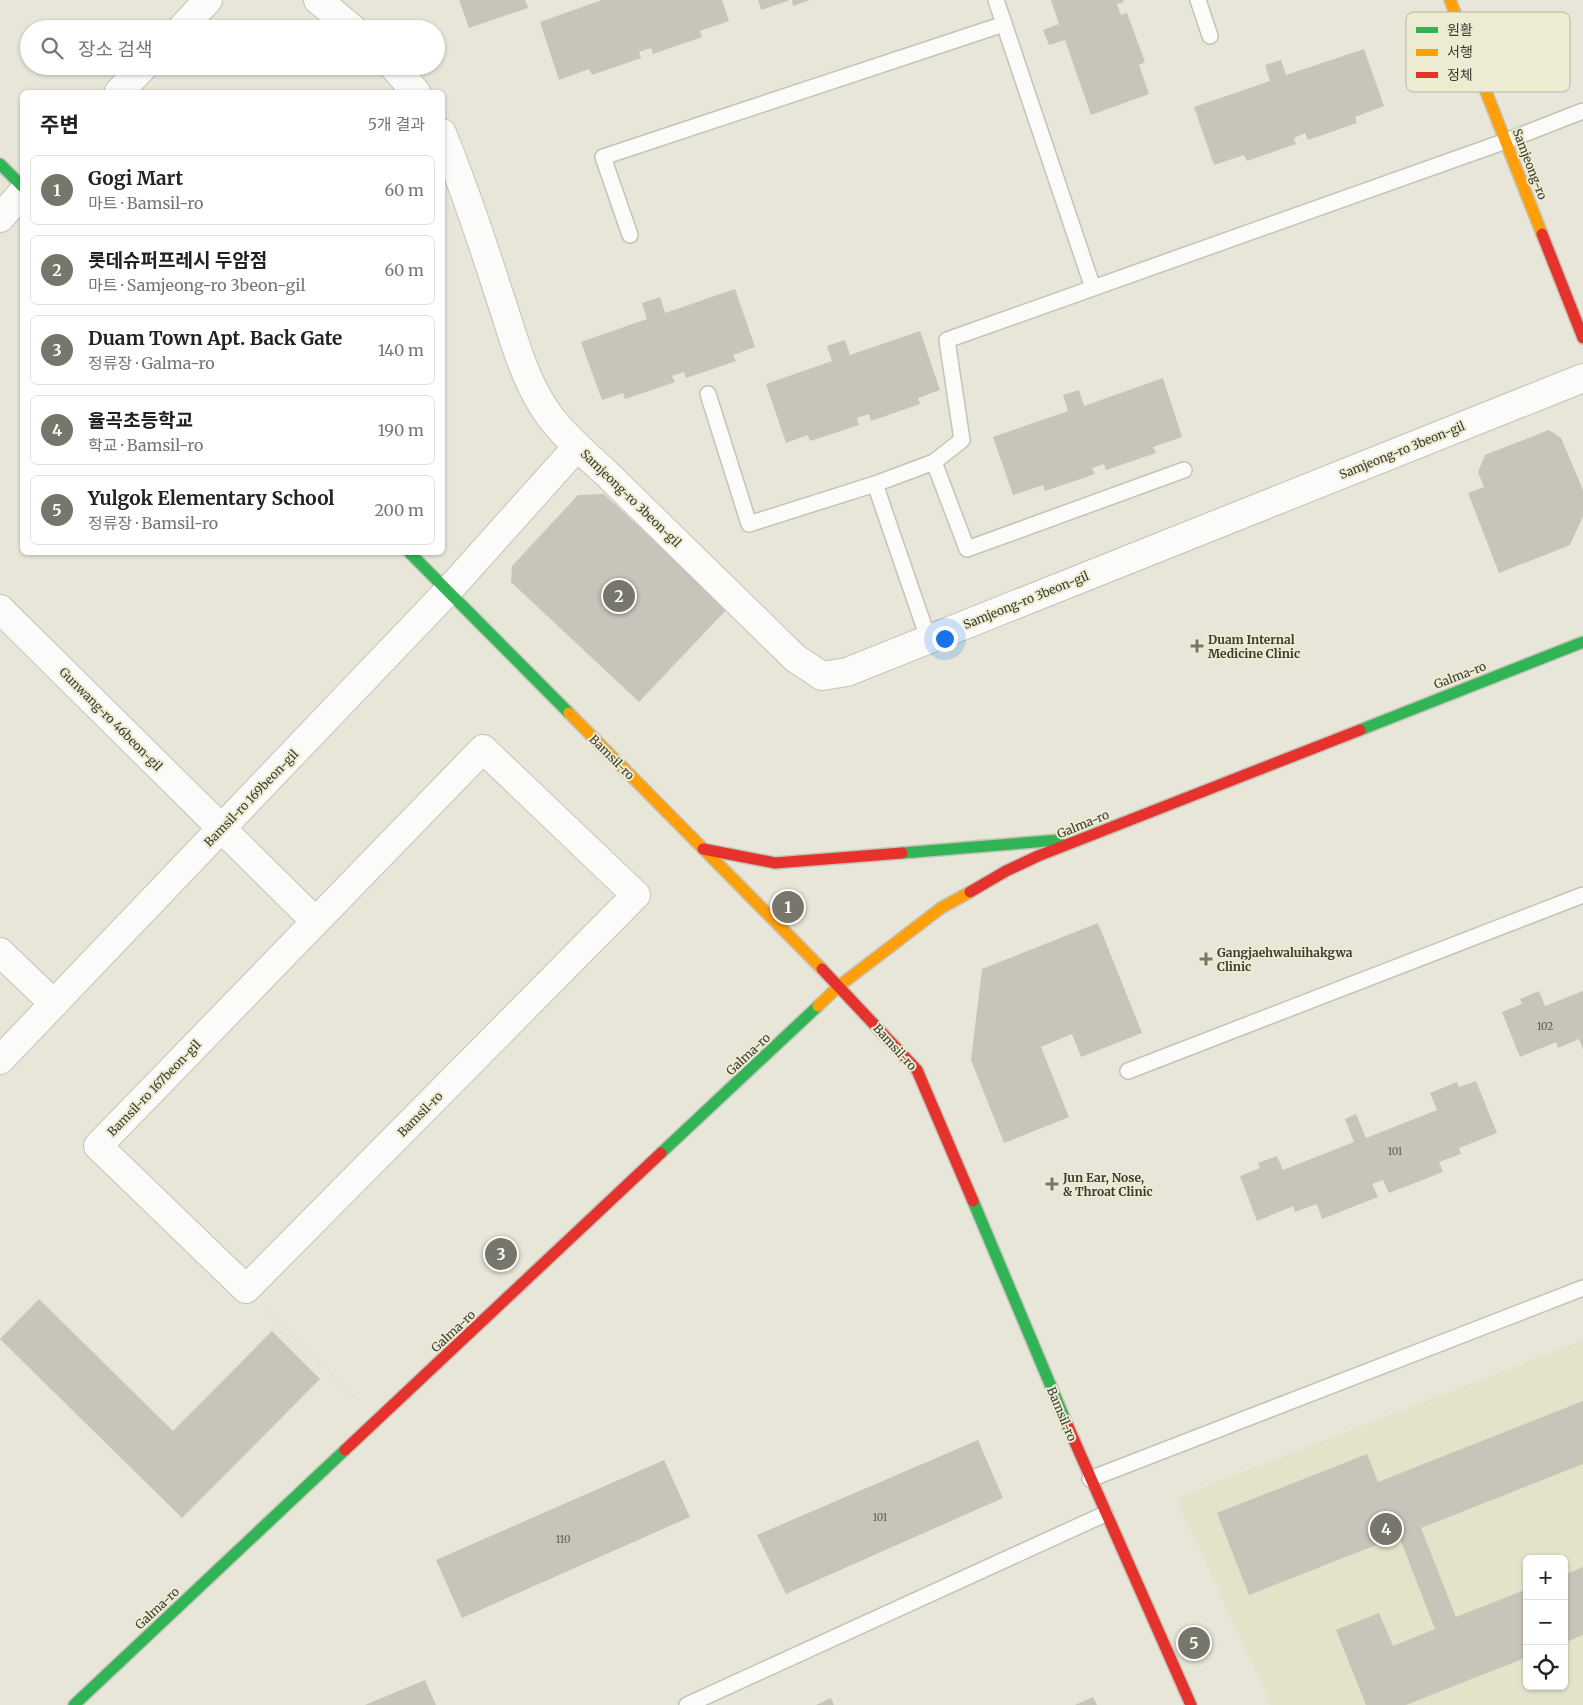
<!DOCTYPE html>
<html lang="ko">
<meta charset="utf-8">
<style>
:root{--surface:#fff;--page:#f2f2f2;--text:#222;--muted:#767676;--line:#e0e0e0;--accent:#77766b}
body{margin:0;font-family:Merriweather,"Noto Sans KR",serif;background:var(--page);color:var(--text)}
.controls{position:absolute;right:15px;bottom:15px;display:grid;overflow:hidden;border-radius:8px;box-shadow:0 1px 4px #0004}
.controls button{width:45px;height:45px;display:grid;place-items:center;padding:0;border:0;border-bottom:1px solid var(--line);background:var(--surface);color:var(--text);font:25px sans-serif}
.you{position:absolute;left:944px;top:638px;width:18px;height:18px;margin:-12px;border:4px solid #fff;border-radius:50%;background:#1a73e8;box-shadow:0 0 0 8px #1a73e833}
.badge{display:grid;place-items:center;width:32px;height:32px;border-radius:50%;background:var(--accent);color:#fff;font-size:16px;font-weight:700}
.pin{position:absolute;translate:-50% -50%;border:2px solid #fff;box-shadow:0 1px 5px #0006}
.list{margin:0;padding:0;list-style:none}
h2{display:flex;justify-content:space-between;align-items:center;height:65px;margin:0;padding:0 20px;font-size:21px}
h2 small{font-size:16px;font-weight:400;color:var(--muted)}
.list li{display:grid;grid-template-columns:32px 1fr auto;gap:15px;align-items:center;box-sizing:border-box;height:70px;margin:0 10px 10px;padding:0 10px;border:1px solid var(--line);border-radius:8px}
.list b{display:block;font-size:19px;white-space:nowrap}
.list p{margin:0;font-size:16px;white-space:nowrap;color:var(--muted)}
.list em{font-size:16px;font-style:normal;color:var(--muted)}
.icon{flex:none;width:28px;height:28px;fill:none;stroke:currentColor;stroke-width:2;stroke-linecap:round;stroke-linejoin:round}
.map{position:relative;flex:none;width:1583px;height:1705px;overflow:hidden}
.search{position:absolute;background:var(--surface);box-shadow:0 1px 4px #0004;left:20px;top:20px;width:425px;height:55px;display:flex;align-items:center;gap:12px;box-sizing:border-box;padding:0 18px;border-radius:28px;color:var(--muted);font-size:19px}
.panel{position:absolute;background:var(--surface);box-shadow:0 1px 4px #0004;left:20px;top:90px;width:425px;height:465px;border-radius:8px}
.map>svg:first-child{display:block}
.built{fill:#e4e3ca;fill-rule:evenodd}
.building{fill:#c8c4ba}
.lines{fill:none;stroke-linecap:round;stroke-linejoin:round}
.lane-casing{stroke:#c4c3b8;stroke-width:18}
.street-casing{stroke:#c4c3b8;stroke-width:30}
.fast-casing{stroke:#c4c3b8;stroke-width:14}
.slow-casing{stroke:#c4c3b8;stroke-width:14}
.jam-casing{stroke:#c4c3b8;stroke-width:14}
.path{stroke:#d9d8d5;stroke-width:3;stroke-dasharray:1 4;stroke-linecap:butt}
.lane{stroke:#fbfbf9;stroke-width:15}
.street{stroke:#fbfbf9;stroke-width:28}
.fast{stroke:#30b455;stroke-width:11}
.slow{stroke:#ff9f0a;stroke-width:11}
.jam{stroke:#e5322d;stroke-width:11}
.poi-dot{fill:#77766b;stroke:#edecd2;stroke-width:2}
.labels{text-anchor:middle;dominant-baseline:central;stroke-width:4;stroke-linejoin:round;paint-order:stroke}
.number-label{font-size:10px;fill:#5e5c52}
.street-label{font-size:12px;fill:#3a3a30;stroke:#edecd2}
.poi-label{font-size:12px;font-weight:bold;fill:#3a3a30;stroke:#edecd2;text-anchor:start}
.key{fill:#edecd2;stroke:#b7b7a1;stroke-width:1}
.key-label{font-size:14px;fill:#3a3a30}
</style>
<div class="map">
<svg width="1583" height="1705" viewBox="0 0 1583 1705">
<rect width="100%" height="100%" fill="#e7e6d8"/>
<path class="built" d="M1583,1340V1705H1271L1176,1498ZM1527,1559H1564V1686H1527Z"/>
<path class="building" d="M459,0H525L528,8L469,28Z
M602,0H722L729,21L700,31L702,37L653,54L651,48L639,52L641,58L592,75L589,69L559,80L540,22Z
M758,0H790L761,10Z
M792,0H810L793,6Z
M1051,0H1123L1124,2L1117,4L1121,15L1127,13L1145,62L1139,65L1149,94L1091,115L1065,40L1049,45L1043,30L1059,24Z
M1364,49L1384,106L1355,117L1357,123L1308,140L1305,133L1294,138L1296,144L1247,161L1244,155L1214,165L1194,107L1270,81L1265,65L1281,60L1286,75Z
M735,289L755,347L733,355L736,361L686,378L684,372L672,376L675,382L625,399L623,393L602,400L581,342L647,319L642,303L660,297L665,313Z
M920,331L940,390L918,398L920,404L871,421L869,414L857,418L859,425L810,441L808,435L786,443L766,384L832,361L827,346L845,340L850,355Z
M1163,378L1182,437L1153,447L1156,453L1106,470L1104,464L1092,468L1095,474L1045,491L1043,485L1013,495L993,437L1068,411L1063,395L1079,390L1084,406Z
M1549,430L1561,438L1583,490V516L1570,545L1499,573L1468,493L1484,487L1478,472L1485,455Z
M604,494L727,609L639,702L511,582L512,566L578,495Z
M1098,923L1142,1033L1081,1057L1072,1034L1041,1047L1069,1117L1004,1143L971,1060L982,969Z
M1539,991L1545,1006L1583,991V1049L1579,1039L1558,1048L1556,1042L1520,1057L1502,1012L1522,1004L1520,999Z
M1476,1081L1497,1133L1459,1148L1461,1154L1439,1162L1443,1172L1389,1193L1383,1180L1372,1184L1378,1197L1322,1219L1317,1204L1295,1212L1293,1206L1257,1221L1240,1176L1260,1168L1258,1163L1277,1156L1283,1170L1354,1142L1345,1119L1356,1114L1366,1138L1437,1110L1430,1093L1457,1082L1459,1087Z
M39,1299L173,1431L272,1331L320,1379L182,1518L0,1339Z
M1583,1401V1464L1421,1528L1456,1617L1527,1589V1657L1406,1705H1366L1336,1630L1379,1613L1393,1646L1435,1629L1399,1536L1249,1595L1217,1513L1367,1454L1378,1482Z
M978,1440L1003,1498L786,1594L757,1535Z
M664,1460L690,1517L462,1618L436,1560Z
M1583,1567V1635L1564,1643V1575Z
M425,1680L436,1705H365Z
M1093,1697L1097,1705H1075Z
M831,1698L834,1705H816Z"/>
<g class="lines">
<defs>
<path id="lane" d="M996,0L1093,288
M1198,0L1210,36
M630,235L603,157L1004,24
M708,394L749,524L875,484
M934,462L967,549L1184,470
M928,638L875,484L934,462L962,440L947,340L1506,141L1583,111
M1128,1071L1583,895
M1090,1479L1583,1288
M687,1705L1105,1514"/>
<path id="street" d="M318,0L353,29
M181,29L208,0
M393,66L416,92
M119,92L144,66
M442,133C463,185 481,238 498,291C513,334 523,381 551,418C567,438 586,455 605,472L795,658L822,676L847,672L1583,378
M0,218L22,193
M0,609L315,921
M483,749L636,895L246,1289L98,1146Z
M0,952L54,1004
M0,1060L448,591L577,447"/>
<path id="fast" d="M0,164L22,186
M409,552L569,713
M1360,730L1583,642
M902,853L1059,840
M661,1153L818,1006
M973,1201L1066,1422
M74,1705L345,1450"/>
<path id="slow" d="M1450,0L1542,234
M569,713L822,969
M818,1006L839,986L941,908L970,892"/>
<path id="jam" d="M1542,234L1583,338
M703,849L775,863L902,853
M970,892L1006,871L1038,856L1360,730
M822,969L917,1070L973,1201
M1066,1422L1191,1705
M345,1450L661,1153"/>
</defs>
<use href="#lane" class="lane-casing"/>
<use href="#street" class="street-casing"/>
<use href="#fast" class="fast-casing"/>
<use href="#slow" class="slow-casing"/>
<use href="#jam" class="jam-casing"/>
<path class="path" d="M268,1311L356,1398"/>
<use href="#lane" class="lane"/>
<use href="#street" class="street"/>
<use href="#fast" class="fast"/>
<use href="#slow" class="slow"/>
<use href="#jam" class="jam"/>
</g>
<g class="poi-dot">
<path d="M1194.5 638.5h5v5h5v5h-5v5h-5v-5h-5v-5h5z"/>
<path d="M1203.5 951.5h5v5h5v5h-5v5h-5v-5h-5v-5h5z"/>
<path d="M1049.5 1176.5h5v5h5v5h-5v5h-5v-5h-5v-5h5z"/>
</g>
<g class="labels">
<g class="number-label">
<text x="1545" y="1026">102</text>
<text x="1395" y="1151">101</text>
<text x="880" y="1517">101</text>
<text x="563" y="1539">110</text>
</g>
<g class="street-label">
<text transform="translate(1530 164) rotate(69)">Samjeong-ro</text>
<text transform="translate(1402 450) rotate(-22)">Samjeong-ro 3beon-gil</text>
<text transform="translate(631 498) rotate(44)">Samjeong-ro 3beon-gil</text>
<text transform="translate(1026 600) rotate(-22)">Samjeong-ro 3beon-gil</text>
<text transform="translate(1460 675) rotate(-21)">Galma-ro</text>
<text transform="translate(111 719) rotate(45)">Gunwang-ro 46beon-gil</text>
<text transform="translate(612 757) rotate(45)">Bamsil-ro</text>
<text transform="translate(251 798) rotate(-46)">Bamsil-ro 169beon-gil</text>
<text transform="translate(1083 824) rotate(-22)">Galma-ro</text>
<text transform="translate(895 1047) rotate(48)">Bamsil-ro</text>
<text transform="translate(748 1054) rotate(-43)">Galma-ro</text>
<text transform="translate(154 1088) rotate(-46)">Bamsil-ro 167beon-gil</text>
<text transform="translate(420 1114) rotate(-45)">Bamsil-ro</text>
<text transform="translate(453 1331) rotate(-43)">Galma-ro</text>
<text transform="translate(1062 1414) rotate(67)">Bamsil-ro</text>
<text transform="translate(157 1608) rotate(-43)">Galma-ro</text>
</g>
<g class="poi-label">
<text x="1208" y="639">Duam Internal<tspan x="1208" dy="14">Medicine Clinic</tspan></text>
<text x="1217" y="952">Gangjaehwaluihakgwa<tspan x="1217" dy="14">Clinic</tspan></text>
<text x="1063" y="1177">Jun Ear, Nose,<tspan x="1063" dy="14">&amp; Throat Clinic</tspan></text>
</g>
</g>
<rect x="1406" y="12" width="164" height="80" rx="8" class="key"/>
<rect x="1416" y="27" width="22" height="6" fill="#30b455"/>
<rect x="1416" y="49" width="22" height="7" fill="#ff9f0a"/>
<rect x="1416" y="72" width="22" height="6" fill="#e5322d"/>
<g class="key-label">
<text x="1447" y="35">원활</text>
<text x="1447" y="57">서행</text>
<text x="1447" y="80">정체</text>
</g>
</svg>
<div class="controls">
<button>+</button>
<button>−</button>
<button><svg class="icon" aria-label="locate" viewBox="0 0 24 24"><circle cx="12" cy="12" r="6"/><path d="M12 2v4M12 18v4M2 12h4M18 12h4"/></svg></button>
</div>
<div class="you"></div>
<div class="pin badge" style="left:788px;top:907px">1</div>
<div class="pin badge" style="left:619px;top:596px">2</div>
<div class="pin badge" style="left:501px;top:1254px">3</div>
<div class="pin badge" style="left:1386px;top:1529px">4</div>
<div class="pin badge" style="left:1194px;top:1643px">5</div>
<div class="search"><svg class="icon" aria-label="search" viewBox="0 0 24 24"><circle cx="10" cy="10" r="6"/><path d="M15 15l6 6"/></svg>장소 검색</div>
<section class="panel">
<h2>주변<small>5개 결과</small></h2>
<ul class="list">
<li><span class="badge">1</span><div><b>Gogi Mart</b><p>마트 · Bamsil-ro</p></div><em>60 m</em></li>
<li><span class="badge">2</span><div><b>롯데슈퍼프레시 두암점</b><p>마트 · Samjeong-ro 3beon-gil</p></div><em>60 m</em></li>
<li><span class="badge">3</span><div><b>Duam Town Apt. Back Gate</b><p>정류장 · Galma-ro</p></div><em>140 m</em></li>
<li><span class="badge">4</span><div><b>율곡초등학교</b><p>학교 · Bamsil-ro</p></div><em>190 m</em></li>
<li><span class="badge">5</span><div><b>Yulgok Elementary School</b><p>정류장 · Bamsil-ro</p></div><em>200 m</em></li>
</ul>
</section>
</div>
